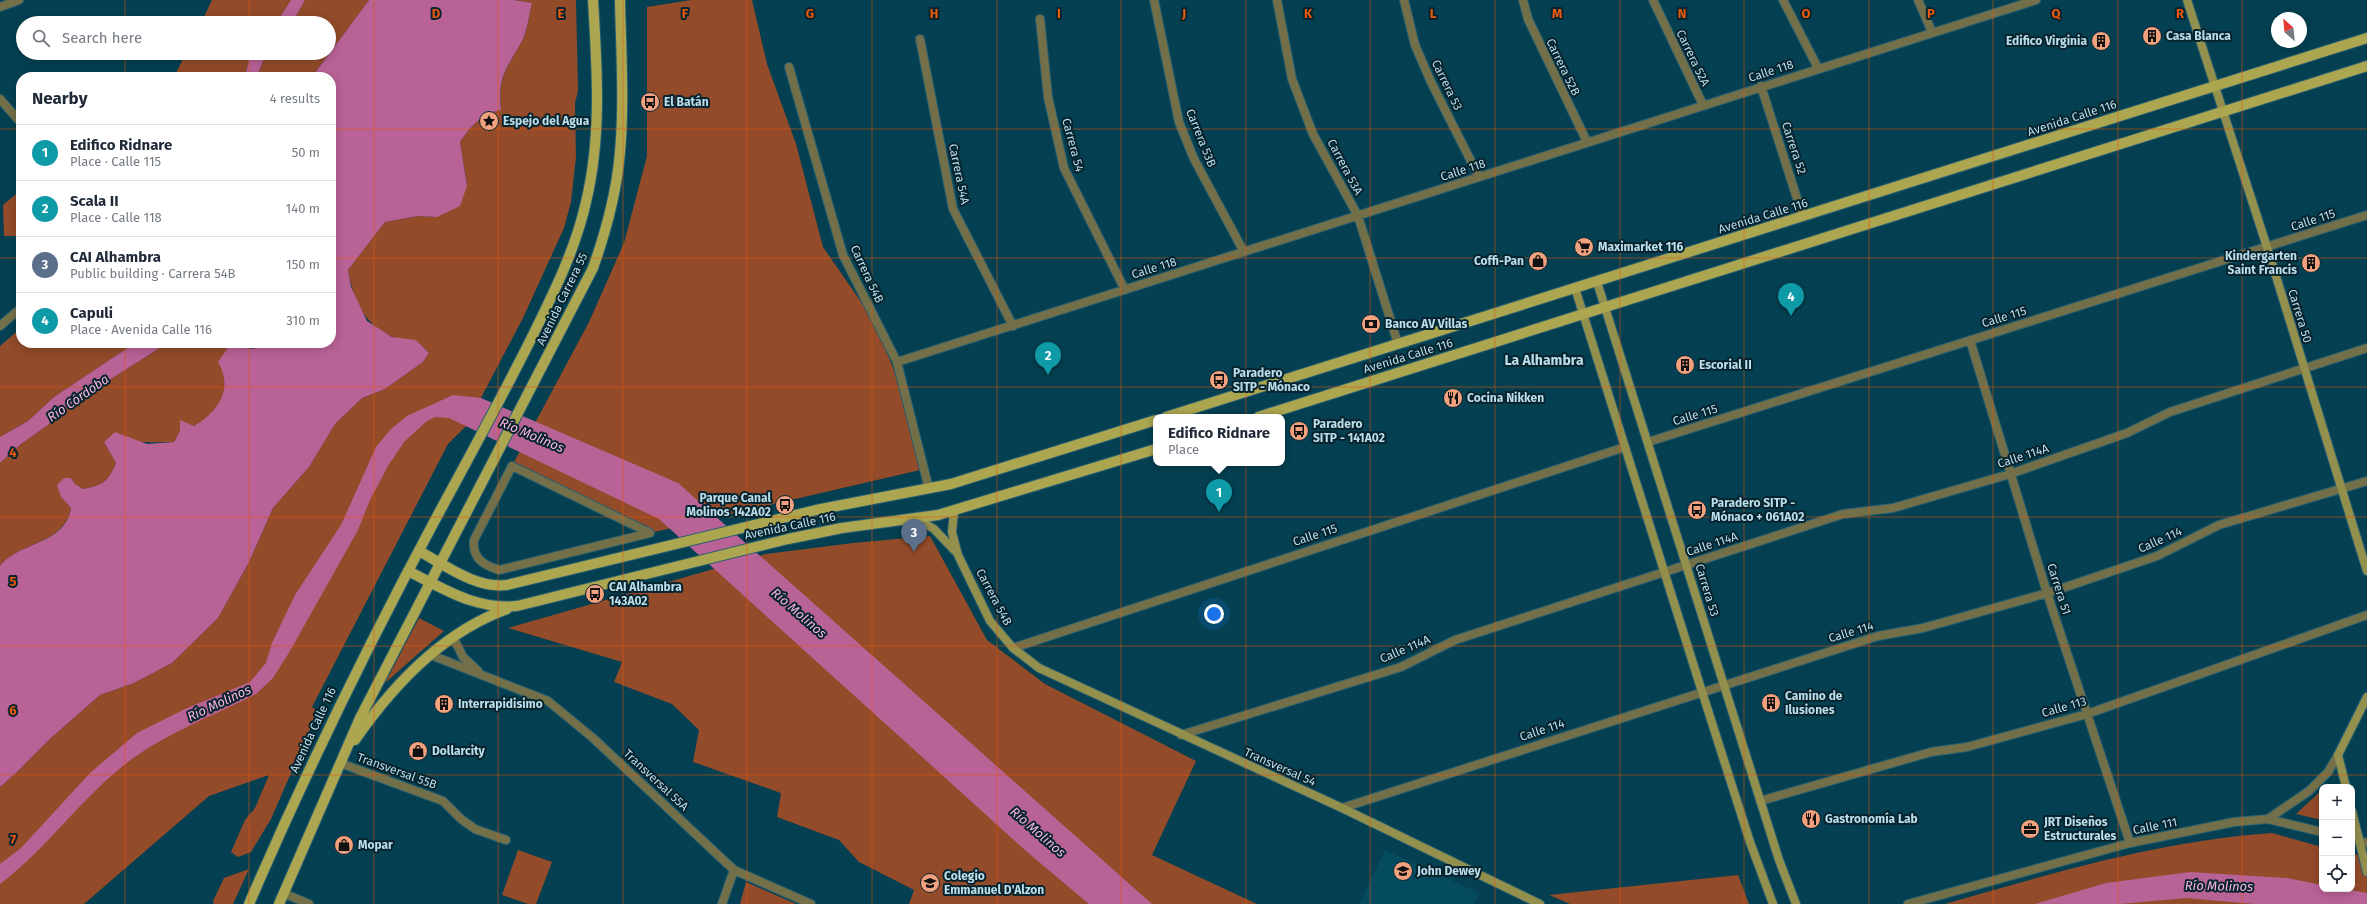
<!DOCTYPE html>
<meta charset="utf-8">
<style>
:root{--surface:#fff;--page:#f2f2f3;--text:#1f2937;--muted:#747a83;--line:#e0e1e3;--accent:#7d5f56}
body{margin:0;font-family:"Fira Sans",sans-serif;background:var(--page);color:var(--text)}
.controls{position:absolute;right:12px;bottom:12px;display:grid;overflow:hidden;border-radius:8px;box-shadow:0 2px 10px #0003}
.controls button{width:36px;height:36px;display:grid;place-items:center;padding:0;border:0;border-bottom:1px solid var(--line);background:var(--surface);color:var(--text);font:20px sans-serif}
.compass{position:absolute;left:2271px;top:12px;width:36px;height:36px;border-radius:50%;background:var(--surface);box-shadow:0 2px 10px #0003;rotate:333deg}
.you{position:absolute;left:1214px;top:614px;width:14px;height:14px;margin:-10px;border:3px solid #fff;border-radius:50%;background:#1a73e8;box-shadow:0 0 0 6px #1a73e833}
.badge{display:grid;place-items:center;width:26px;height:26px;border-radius:50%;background:var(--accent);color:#fff;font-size:13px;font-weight:700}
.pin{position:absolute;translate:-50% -33px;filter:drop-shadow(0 1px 2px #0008)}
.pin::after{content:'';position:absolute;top:21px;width:14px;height:12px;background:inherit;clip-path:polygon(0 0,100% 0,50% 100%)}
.popup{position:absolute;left:1153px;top:414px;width:132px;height:52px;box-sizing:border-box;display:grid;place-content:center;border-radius:8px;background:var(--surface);filter:drop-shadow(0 1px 3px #0005);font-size:13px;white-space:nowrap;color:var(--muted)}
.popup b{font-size:15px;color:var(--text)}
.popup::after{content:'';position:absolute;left:50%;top:100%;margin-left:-8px;border:8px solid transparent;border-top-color:var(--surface)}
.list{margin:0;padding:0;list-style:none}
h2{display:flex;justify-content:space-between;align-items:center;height:52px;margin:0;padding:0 16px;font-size:17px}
h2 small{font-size:13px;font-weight:400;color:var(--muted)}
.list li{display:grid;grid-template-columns:26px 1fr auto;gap:12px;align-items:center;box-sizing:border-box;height:56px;padding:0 16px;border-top:1px solid var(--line)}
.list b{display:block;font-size:15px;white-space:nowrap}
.list p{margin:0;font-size:13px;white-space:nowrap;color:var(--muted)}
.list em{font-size:13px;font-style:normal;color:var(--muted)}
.icon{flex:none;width:22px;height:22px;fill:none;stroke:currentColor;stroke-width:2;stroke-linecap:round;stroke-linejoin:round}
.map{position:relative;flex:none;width:2367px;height:904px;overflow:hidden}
.search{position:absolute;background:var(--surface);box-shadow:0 2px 10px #0003;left:16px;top:16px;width:320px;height:44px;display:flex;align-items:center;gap:10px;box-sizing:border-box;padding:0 14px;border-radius:22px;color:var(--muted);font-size:15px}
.panel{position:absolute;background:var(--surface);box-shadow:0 2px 10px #0003;left:16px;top:72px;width:320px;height:276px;border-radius:16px}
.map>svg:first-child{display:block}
.built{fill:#044b60}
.green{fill:#934b29}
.water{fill:#b96296}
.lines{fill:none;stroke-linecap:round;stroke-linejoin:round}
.street-casing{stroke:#295f70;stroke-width:10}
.secondary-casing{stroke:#295f70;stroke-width:10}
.primary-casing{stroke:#295f70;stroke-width:12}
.street{stroke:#737049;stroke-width:8}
.secondary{stroke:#938f4d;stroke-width:8}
.primary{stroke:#aca650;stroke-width:10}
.grid{fill:none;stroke:#e8590c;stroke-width:1;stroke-opacity:0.55}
.labels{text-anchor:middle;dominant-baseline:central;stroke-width:4;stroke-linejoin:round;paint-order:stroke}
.poi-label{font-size:12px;font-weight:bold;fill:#bcddea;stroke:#07242e;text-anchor:start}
.street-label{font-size:12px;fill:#bcddea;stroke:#07242e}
.water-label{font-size:13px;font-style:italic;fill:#fcb6dd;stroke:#07242e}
.quarter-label{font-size:14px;font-weight:bold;fill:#bcddea;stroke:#07242e}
.grid-label{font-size:13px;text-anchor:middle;font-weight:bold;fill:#e8590c;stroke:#07242e;stroke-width:4;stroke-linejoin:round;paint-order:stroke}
</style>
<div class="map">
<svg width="2367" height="904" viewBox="0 0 2367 904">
<rect width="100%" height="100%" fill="#044051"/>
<path class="built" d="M1385,850L1479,893L1474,904H1359Z"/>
<path class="green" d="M212,0H291L276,23H201Z
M305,0H369L312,77H257L266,53H329V23H292Z
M514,0H576L578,91L575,103L576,157L571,202L564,228L523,318L466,426L448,444L312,707L318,711L271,819L251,852L238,857L231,852L245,820L255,808L269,775L209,796L84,904H0V787L16,773L51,738L100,695L134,683L172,663L218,618L249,562L273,508L309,467L335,424L362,398L385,389L423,362L429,353C411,333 410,345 391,336C363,324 353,298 348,270L385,222L418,216L437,217L467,186L460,142C471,126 481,114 501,110C497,75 508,68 523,39C528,29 529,14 532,3Z
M691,0H752L767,64L796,144L823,247L873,319L894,370L920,470L650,533L512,466L589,322L624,243L647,156V7Z
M186,53H254L249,60L245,77H174Z
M21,190V236H4L3,205Z
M21,328V343H135L54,397L28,421L0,437V346Z
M165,343H257L258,347L255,349L247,347L238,348C234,355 226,364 224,373C223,377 226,383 225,388C221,412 200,425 180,431L174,442C150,443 128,441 104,442L116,463C108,482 103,485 83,489L75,484L71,478L61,497L71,508C64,545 20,541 0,566V463L21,444L48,425L65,408L155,351Z
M930,536L987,640L1045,684L1196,761L1152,855L1257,904H909L914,890L859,862L839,840L777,817L781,793L693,762L699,730L672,704L614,682L622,662L508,628L766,554L853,543Z
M419,618L444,631L385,683Z
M2322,790V820L2296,814Z
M2272,833L2322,847V889H2352V854L2367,856V904H1945C2054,873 2158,841 2272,833Z
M518,850L552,862L536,904H528L502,895Z
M249,869L233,904H214L213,901L224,878Z
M1738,875L1749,904H1570L1549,895Z
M746,882L796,904H740Z"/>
<path class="water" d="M291,0H305L292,23H276Z
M369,0H514L532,3C529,14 528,28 523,39C508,68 497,74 501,110C481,114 471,126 460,142L467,186L460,206L437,217L418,216L385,222L348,270L351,287L367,321L392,337L416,340L429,353L423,362L385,389L362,398L335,424L309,467L273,508L249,562L218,618L172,663L134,683L100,695L51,738L16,773L0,787V566C20,541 65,545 71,508L61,497L57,485L64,478H71L75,484L83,489C103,485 108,482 116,463L104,442L115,432L147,444L174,442L180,431V420L194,426C218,412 234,389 218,362L229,346L254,349L258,347L257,343H331V77H312Z
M254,53H266L257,77H245L249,60Z
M135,343H165L155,351L65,408L48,425L21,444L0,463V437L28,421L54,397Z
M453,395L481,398L678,483L1152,904H1089L1026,851L659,519L449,418L435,417L427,421L404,442L388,466L370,500L358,530L290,651L273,678L256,694C209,718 158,736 118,770C76,805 44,851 0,884V864L21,848L90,773L137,733L185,709L250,682L266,663L272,643L295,595L341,525L376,447L391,429L407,416Z
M2190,872L2287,878L2322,885V889H2346L2367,893V904H2254L2186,898L2121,904H2035L2106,883Z"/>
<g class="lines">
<defs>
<path id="street" d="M1154,0L1179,122L1194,159L1244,252
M1277,0L1292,79L1313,134L1358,216L1398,344
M1404,0L1415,45L1431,82L1479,177
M1523,0L1528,19L1587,142
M1653,0L1703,105
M1783,0L1818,68
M1918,0L1932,32
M0,7L19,0
M1040,19L1048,97L1064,168L1125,290
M920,39L953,209L1013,326
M789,67L843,255L897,362L929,489
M1761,86L1803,217
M0,99L21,123
M0,326L21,308
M1970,340L2047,593L2130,843
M897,362L2036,0
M1648,442L2367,215
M512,466L650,533L499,570C483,565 472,558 474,540Z
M453,637L463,657L478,671
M1013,648L1625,447
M431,655L548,701L593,738L734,870L811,904
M1181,735L1401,667L1455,640L1843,514L1893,508L2010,474L2127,433L2170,412L2367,348
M340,763L443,801L461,819L475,829L506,840
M1760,801L1931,752L1967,747L2087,714L2367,615
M1342,808L1878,636L1923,628L2051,592L2157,556L2219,525L2367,481
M2268,819L2322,832
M2352,839L2367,843
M283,893L309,904
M722,904L734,870
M1908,904L2130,843L2234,822L2268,819L2309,791L2328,772L2338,755"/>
<path id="secondary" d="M2187,0L2267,247L2367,571
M1597,282L1779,860L1796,904
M1575,288L1698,679L1750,842L1773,904
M954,512L952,532L958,555L990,621L1013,648L1039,668L1342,808L1540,904
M917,519L934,529L955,551
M2346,787L2338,755L2367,697
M2352,811L2367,872"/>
<path id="primary" d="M1166,417L2367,38
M1258,417L2367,66
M419,551C445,565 476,589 507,585L816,510L951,484L1156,420
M408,571C444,589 476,610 517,606L788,539L842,528L938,515L1156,449
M355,740C393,685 443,632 507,609
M249,904C305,774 367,647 434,522C467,461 500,401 531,339C553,294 575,251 586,202C602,136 597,67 593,0
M279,904L360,718L593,268C605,234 615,198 619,162C625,108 621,53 620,0"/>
</defs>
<use href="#street" class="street-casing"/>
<use href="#secondary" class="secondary-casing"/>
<use href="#primary" class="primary-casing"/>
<use href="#street" class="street"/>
<use href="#secondary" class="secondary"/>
<use href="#primary" class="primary"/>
</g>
<path class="grid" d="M125,0V23M249,0V23M374,0V904M498,0V904M623,0V904M747,0V904M872,0V904M997,0V904M1121,0V904M1246,0V904M1370,0V904M1495,0V904M1620,0V904M1744,0V904M1869,0V904M1993,0V904M2118,0V904M2242,0V904M125,53V77M249,53V77M0,129H21M331,129H2367M0,258H21M331,258H2367M125,343V904M249,343V904M0,387H2367M0,517H2367M0,646H2367M0,775H2367"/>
<defs>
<symbol id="building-disc" viewBox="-11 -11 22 22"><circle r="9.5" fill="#f1a17d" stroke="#07242e"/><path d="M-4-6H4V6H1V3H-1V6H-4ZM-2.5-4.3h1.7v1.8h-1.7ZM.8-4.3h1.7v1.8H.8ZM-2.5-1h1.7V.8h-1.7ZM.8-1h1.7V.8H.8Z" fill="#111"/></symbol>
<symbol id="bus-disc" viewBox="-11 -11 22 22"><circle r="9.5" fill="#f1a17d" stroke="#07242e"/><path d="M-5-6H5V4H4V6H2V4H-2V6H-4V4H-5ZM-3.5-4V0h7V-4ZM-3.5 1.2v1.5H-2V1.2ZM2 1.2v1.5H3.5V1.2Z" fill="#111"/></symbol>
<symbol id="sight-disc" viewBox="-11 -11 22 22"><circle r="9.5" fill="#f1a17d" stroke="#07242e"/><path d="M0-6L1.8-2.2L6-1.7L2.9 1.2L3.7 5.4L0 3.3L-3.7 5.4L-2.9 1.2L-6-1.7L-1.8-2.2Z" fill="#111"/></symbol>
<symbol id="supermarket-disc" viewBox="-11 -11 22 22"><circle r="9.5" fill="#f1a17d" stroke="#07242e"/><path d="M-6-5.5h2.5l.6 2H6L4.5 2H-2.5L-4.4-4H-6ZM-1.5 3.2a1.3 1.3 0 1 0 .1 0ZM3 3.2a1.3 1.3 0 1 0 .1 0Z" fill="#111"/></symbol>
<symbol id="shop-disc" viewBox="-11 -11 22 22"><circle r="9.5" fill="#f1a17d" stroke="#07242e"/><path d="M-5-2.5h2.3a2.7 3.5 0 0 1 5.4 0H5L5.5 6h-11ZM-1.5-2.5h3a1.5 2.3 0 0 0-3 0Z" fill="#111"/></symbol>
<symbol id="bank-disc" viewBox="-11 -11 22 22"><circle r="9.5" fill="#f1a17d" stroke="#07242e"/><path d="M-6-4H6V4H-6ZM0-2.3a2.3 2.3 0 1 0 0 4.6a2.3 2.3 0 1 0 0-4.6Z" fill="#111"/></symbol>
<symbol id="restaurant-disc" viewBox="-11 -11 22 22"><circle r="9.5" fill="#f1a17d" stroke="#07242e"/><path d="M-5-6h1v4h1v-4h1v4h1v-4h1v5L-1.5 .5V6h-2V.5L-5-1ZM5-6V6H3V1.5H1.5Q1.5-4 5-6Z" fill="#111"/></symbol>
<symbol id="office-disc" viewBox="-11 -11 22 22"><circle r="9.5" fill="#f1a17d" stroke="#07242e"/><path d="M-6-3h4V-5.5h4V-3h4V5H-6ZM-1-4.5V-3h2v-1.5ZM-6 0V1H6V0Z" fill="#111"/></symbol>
<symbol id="school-disc" viewBox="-11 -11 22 22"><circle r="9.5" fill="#f1a17d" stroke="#07242e"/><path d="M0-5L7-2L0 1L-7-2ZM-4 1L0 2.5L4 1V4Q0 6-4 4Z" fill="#111"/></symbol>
</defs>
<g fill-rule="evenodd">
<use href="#building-disc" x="2141" y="25" width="22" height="22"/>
<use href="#building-disc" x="2090" y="30" width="22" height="22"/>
<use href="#bus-disc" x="639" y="91" width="22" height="22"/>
<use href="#sight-disc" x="478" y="110" width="22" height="22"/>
<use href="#supermarket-disc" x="1573" y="236" width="22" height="22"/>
<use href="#shop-disc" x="1527" y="250" width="22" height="22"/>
<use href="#building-disc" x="2300" y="252" width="22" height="22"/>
<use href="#bank-disc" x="1360" y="313" width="22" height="22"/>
<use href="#building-disc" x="1674" y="354" width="22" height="22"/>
<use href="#bus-disc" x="1208" y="369" width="22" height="22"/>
<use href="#restaurant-disc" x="1442" y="387" width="22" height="22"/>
<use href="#bus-disc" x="1288" y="420" width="22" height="22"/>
<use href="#bus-disc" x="774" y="494" width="22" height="22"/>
<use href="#bus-disc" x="1686" y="499" width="22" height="22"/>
<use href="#bus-disc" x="584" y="583" width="22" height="22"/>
<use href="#building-disc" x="1760" y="692" width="22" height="22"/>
<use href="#building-disc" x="433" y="693" width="22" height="22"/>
<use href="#shop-disc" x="407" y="740" width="22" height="22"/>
<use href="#restaurant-disc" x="1800" y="808" width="22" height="22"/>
<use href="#office-disc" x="2019" y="818" width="22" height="22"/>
<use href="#shop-disc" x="333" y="834" width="22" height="22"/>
<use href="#school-disc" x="1392" y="860" width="22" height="22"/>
<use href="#school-disc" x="919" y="872" width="22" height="22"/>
</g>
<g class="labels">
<g class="poi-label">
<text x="2166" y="36">Casa Blanca</text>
<text x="2087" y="41" text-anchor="end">Edifico Virginia</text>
<text x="664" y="102">El Batán</text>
<text x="503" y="121">Espejo del Agua</text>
<text x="1598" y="247">Maximarket 116</text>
<text x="2297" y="256" text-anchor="end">Kindergarten<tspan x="2297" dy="14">Saint Francis</tspan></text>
<text x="1524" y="261" text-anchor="end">Coffi-Pan</text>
<text x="1385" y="324">Banco AV Villas</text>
<text x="1699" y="365">Escorial II</text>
<text x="1233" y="373">Paradero<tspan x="1233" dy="14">SITP - Mónaco</tspan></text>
<text x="1467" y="398">Cocina Nikken</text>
<text x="1313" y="424">Paradero<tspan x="1313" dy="14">SITP - 141A02</tspan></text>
<text x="771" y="498" text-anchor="end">Parque Canal<tspan x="771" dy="14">Molinos 142A02</tspan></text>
<text x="1711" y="503">Paradero SITP -<tspan x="1711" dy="14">Mónaco + 061A02</tspan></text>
<text x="609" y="587">CAI Alhambra<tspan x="609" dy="14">143A02</tspan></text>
<text x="1785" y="696">Camino de<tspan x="1785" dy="14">Ilusiones</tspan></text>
<text x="458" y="704">Interrapidisimo</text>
<text x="432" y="751">Dollarcity</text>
<text x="1825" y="819">Gastronomía Lab</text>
<text x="2044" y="822">JRT Diseños<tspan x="2044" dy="14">Estructurales</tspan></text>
<text x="358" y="845">Mopar</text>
<text x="1417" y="871">John Dewey</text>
<text x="944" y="876">Colegio<tspan x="944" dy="14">Emmanuel D'Alzon</tspan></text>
</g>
<g class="street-label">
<text transform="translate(1693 58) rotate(64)">Carrera 52A</text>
<text transform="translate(1563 67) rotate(64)">Carrera 52B</text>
<text transform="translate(1771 71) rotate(-18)">Calle 118</text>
<text transform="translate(1447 85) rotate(64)">Carrera 53</text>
<text transform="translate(2072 118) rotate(-18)">Avenida Calle 116</text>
<text transform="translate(1201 138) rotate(68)">Carrera 53B</text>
<text transform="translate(1073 145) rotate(75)">Carrera 54</text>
<text transform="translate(1794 148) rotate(72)">Carrera 52</text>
<text transform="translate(1345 167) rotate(62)">Carrera 53A</text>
<text transform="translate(1463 170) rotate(-18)">Calle 118</text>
<text transform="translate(959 174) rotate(78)">Carrera 54A</text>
<text transform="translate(1763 216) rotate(-17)">Avenida Calle 116</text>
<text transform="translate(2313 220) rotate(-18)">Calle 115</text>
<text transform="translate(1154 268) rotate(-17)">Calle 118</text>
<text transform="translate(867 274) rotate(65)">Carrera 54B</text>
<text transform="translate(562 299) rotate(-64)">Avenida Carrera 55</text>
<text transform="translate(2300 316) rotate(73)">Carrera 50</text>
<text transform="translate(2004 317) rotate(-17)">Calle 115</text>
<text transform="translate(1408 356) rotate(-17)">Avenida Calle 116</text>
<text transform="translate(1695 415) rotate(-17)">Calle 115</text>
<text transform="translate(2023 456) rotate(-18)">Calle 114A</text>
<text transform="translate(790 526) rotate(-12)">Avenida Calle 116</text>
<text transform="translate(1315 535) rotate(-18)">Calle 115</text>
<text transform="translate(2160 540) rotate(-24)">Calle 114</text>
<text transform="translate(1712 544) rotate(-18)">Calle 114A</text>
<text transform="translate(2059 589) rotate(72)">Carrera 51</text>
<text transform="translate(1707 590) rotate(73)">Carrera 53</text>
<text transform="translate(994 597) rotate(62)">Carrera 54B</text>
<text transform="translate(1851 632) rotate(-17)">Calle 114</text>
<text transform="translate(1405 649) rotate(-23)">Calle 114A</text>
<text transform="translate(2064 707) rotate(-16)">Calle 113</text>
<text transform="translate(313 730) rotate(-65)">Avenida Calle 116</text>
<text transform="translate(1542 730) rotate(-18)">Calle 114</text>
<text transform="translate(1280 767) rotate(24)">Transversal 54</text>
<text transform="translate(397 771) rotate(20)">Transversal 55B</text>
<text transform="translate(656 780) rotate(43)">Transversal 55A</text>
<text transform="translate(2155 826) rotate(-11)">Calle 111</text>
</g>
<g class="water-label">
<text transform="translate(78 398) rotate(-35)">Río Córdoba</text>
<text transform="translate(532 435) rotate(23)">Río Molinos</text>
<text transform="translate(799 613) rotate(41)">Río Molinos</text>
<text transform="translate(219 703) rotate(-25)">Río Molinos</text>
<text transform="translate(1038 832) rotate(41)">Río Molinos</text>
<text transform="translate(2219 886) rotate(1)">Río Molinos</text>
</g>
<g class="quarter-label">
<text x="1544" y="360">La Alhambra</text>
</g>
</g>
<g class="grid-label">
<text x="436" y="18">D</text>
<text x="561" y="18">E</text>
<text x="685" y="18">F</text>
<text x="810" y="18">G</text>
<text x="934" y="18">H</text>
<text x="1059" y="18">I</text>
<text x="1184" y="18">J</text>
<text x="1308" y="18">K</text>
<text x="1433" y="18">L</text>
<text x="1557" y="18">M</text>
<text x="1682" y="18">N</text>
<text x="1806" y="18">O</text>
<text x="1931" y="18">P</text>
<text x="2056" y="18">Q</text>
<text x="2180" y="18">R</text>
<text x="13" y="457">4</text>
<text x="13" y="586">5</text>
<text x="13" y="715">6</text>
<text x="13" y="844">7</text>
</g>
</svg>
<div class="controls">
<button>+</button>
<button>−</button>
<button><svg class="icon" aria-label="locate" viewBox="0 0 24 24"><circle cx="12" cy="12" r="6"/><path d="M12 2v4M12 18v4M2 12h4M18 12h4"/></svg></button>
</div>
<svg class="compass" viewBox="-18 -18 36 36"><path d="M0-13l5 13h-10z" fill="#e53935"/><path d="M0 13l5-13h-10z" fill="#747a83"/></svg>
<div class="you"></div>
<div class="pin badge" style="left:1219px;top:512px;background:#0f9aa8">1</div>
<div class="popup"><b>Edifico Ridnare</b>Place</div>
<div class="pin badge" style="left:1048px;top:375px;background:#0f9aa8">2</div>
<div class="pin badge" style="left:914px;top:552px;background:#5c6f8a">3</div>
<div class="pin badge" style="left:1791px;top:316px;background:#0f9aa8">4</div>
<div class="search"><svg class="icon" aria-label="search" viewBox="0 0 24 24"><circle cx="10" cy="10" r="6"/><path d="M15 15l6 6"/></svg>Search here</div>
<section class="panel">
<h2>Nearby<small>4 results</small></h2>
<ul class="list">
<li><span class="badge" style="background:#0f9aa8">1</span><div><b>Edifico Ridnare</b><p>Place · Calle 115</p></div><em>50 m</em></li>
<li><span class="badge" style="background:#0f9aa8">2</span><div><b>Scala II</b><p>Place · Calle 118</p></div><em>140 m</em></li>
<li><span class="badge" style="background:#5c6f8a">3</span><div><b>CAI Alhambra</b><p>Public building · Carrera 54B</p></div><em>150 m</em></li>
<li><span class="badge" style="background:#0f9aa8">4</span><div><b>Capuli</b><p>Place · Avenida Calle 116</p></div><em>310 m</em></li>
</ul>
</section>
</div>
